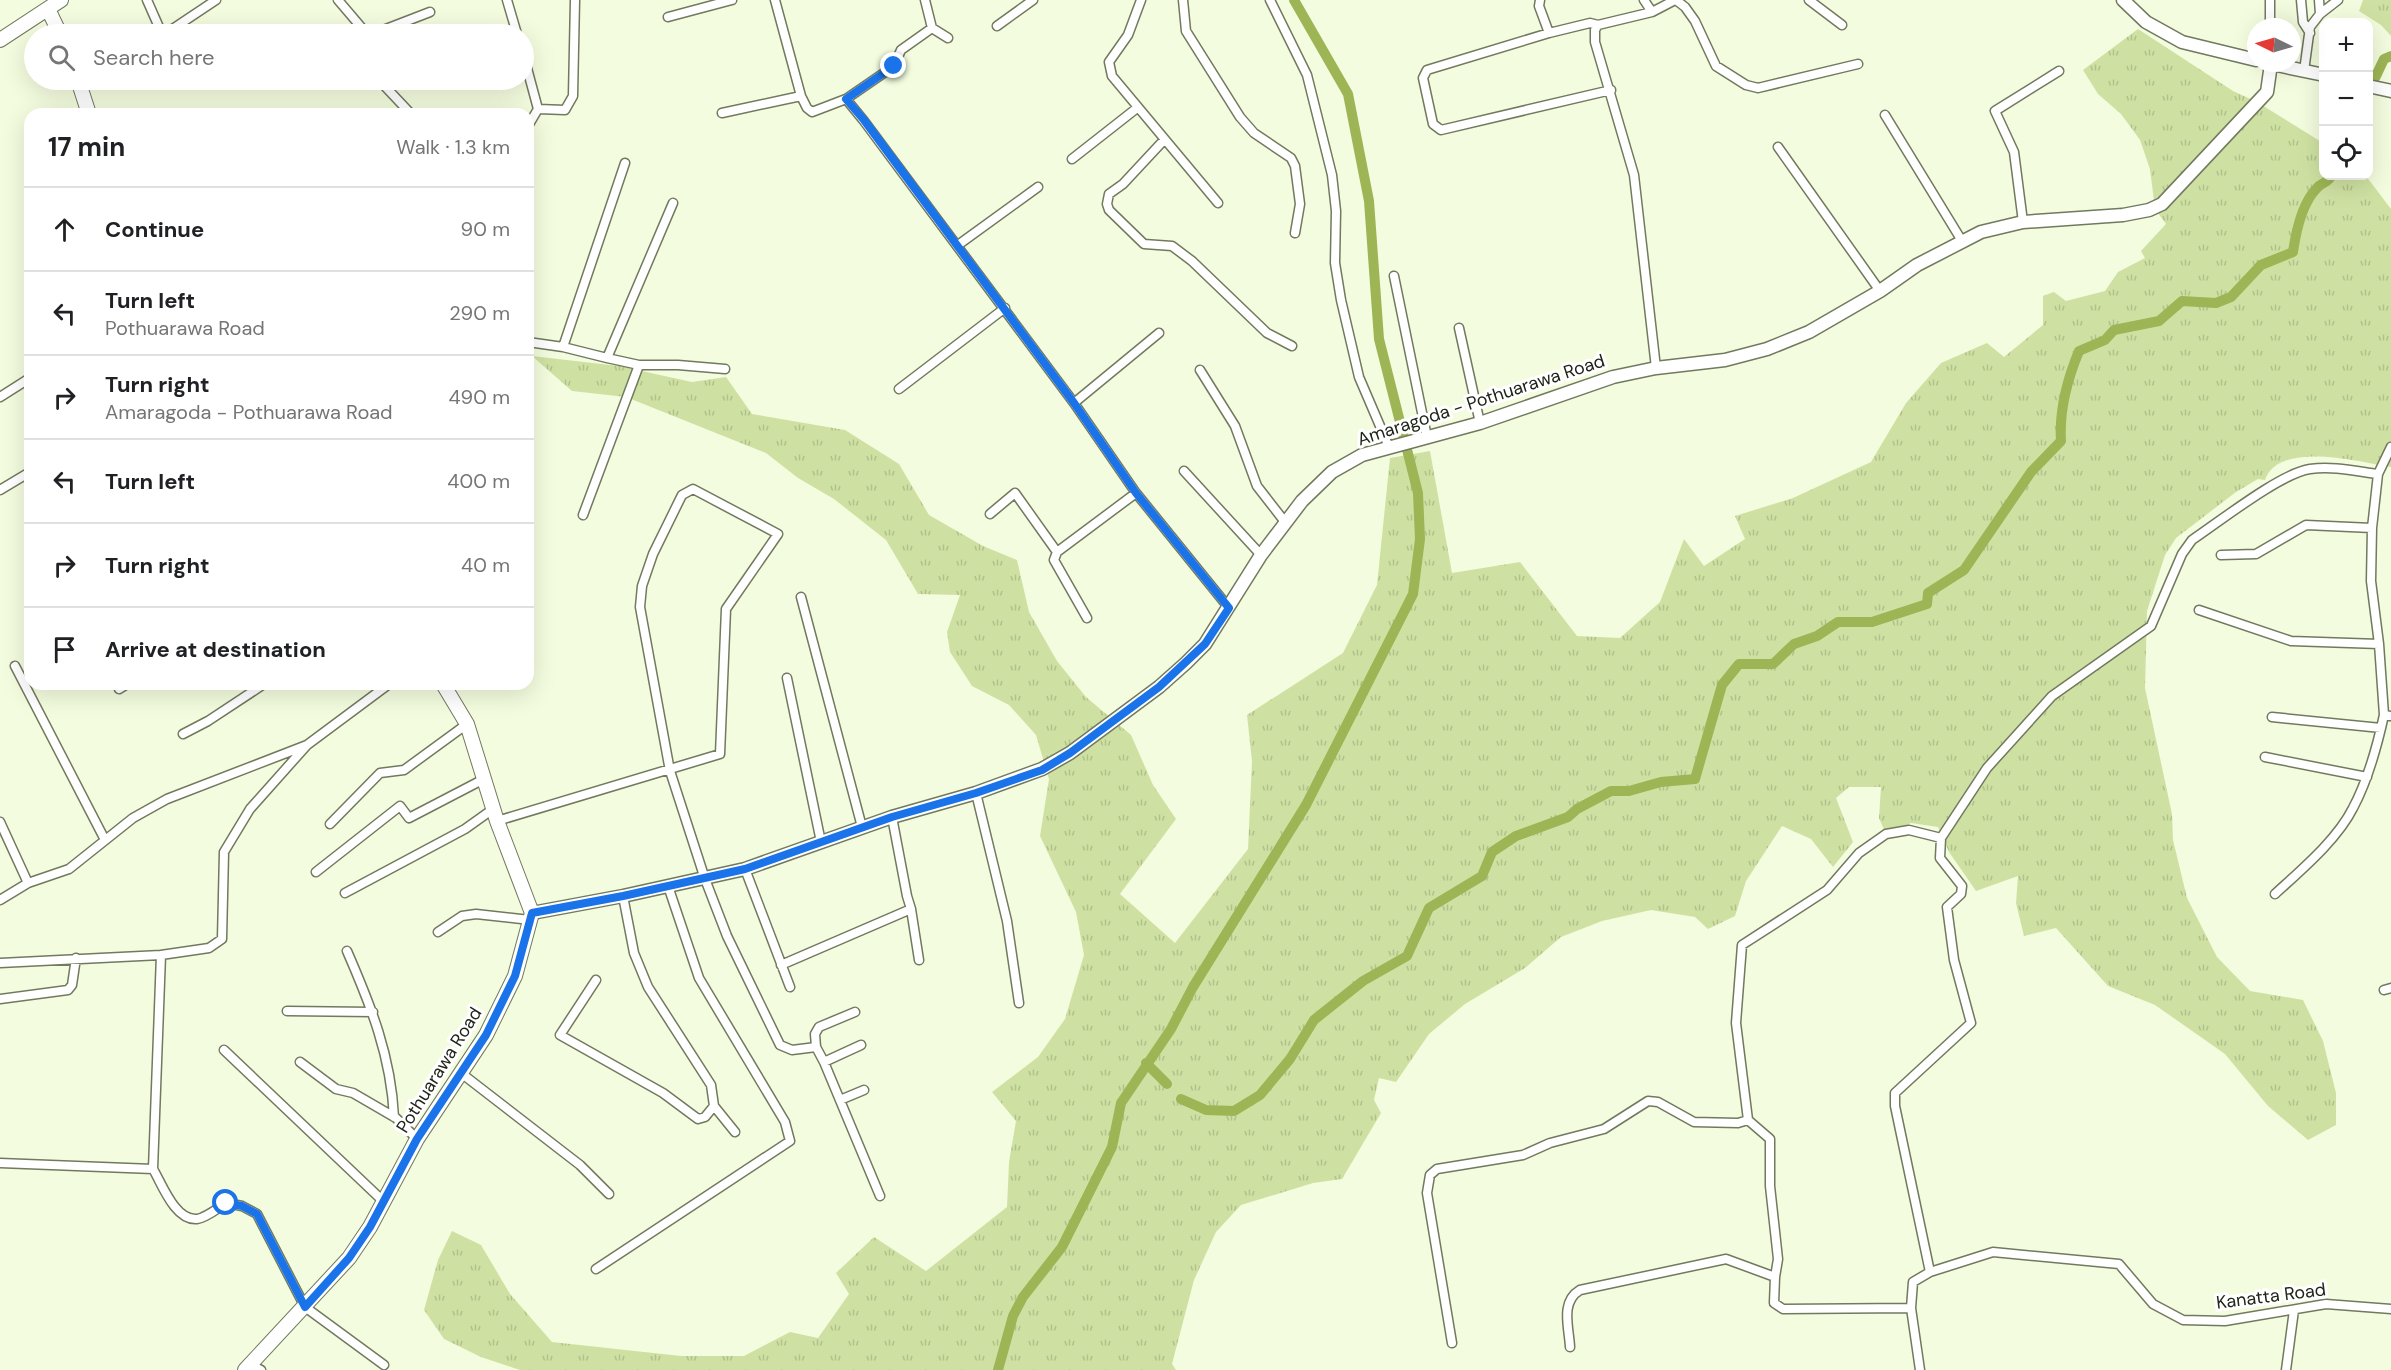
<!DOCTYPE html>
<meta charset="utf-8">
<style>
:root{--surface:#fff;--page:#f2f2f2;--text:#202124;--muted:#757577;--line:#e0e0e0}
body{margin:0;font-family:"DM Sans",sans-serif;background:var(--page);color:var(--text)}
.controls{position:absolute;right:18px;top:18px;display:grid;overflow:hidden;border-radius:12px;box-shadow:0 6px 24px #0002}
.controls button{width:54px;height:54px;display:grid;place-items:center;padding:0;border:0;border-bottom:2px solid var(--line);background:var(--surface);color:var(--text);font:30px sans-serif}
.compass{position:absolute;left:2247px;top:18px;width:54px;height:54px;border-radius:50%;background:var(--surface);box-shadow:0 6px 24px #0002;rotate:275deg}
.stop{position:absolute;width:18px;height:18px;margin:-14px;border:4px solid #1a73e8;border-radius:50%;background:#fff}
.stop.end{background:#1a73e8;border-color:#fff;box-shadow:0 2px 6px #0008}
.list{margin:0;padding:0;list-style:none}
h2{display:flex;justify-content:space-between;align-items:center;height:78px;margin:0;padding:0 24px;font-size:26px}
h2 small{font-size:20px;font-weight:400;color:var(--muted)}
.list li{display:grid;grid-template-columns:39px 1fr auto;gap:18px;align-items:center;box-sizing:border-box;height:84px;padding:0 24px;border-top:2px solid var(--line)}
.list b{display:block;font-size:22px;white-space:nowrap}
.list p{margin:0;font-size:20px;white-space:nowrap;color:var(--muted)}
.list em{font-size:20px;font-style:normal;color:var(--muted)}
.icon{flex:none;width:33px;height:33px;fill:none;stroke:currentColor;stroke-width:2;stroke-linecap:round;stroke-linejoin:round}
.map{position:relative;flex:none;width:2391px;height:1370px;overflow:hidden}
.search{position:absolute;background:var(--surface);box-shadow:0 6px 24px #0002;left:24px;top:24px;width:510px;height:66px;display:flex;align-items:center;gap:15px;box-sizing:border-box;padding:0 21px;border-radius:33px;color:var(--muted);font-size:22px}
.panel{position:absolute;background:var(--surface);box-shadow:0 6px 24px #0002;left:24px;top:108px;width:510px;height:582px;border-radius:18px}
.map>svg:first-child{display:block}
.grass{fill:url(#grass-tufts)}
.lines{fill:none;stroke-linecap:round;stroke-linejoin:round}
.canal{stroke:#9db555;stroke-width:10}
.street-casing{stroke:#71795f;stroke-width:11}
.secondary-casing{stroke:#71795f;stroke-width:15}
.primary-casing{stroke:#71795f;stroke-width:16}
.street{stroke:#fff;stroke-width:8}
.secondary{stroke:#fff;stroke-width:12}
.primary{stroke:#fff;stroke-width:14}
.route{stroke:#1a73e8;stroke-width:8}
.labels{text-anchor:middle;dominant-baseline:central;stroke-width:6;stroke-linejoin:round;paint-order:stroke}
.street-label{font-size:18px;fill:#202419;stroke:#fff}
</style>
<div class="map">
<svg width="2391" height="1370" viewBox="0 0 2391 1370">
<defs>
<pattern id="grass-tufts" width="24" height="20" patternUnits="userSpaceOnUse" patternTransform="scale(1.5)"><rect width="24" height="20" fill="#cfe1a2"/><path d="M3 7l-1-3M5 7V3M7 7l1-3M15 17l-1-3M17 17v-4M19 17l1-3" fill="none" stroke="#b1c18b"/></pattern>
</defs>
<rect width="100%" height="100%" fill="#f3fcde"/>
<path class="grass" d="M2363,0H2391V36L2381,25L2359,11Z
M2138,29L2233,91L2257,102L2323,143L2324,176H2366L2391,209V467C2360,462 2279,440 2265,480L2258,479L2236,492L2176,538L2165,555L2147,611L2145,688L2172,814L2173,840L2187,898L2217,957L2250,991L2303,1000L2323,1041L2336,1093V1125L2308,1140L2268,1106L2225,1054L2155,1005L2108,986L2056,928L2024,936L2016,903L2018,876L1976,891L1949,852L1938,827L1911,823L1886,834L1879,818L1881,787H1849L1836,798L1853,842L1833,867L1811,839L1782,826L1746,881L1735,916L1708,929L1695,917L1651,910L1602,921L1561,937L1525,968L1465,1004L1429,1034L1396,1082L1379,1078L1374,1100L1381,1113L1342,1179L1313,1183L1241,1205L1216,1232L1194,1280L1172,1364L1176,1370H520L481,1357L444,1339L424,1310L438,1260L452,1231L481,1245L510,1294L552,1342L681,1356H744L790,1332L818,1338L849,1294L836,1273L874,1237L926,1271L1007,1207L1009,1162L1016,1121L992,1092L1038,1057L1065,1019L1084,955L1076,912L1040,836L1049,779L1036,735L1009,705L972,686L950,652L947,632L960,595L918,594L886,540L834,499L798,478L766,453L626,397L572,391L532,356L619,366L692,382L726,377L752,414L845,430L899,464L929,515L983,546L1017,560L1029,612L1057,661L1086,697L1131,735L1153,785L1176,819L1120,894L1175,943L1248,849L1252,761L1247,715L1343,653L1377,585L1390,458L1430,451L1452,573L1520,562L1577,636L1620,638L1660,602L1684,539L1704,566L1745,539L1735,516L1793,498L1871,462L1906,403L1941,363L1987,343L2004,357L2043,325V296L2054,292L2066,301L2105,291L2118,272L2145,258L2141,251L2166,224L2155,209L2150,169L2140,140L2121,114L2098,94L2083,70Z"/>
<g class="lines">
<path class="canal" d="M2375,78L2384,59L2391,56
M1146,1063L1167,1084
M1181,1099L1206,1110L1234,1111L1260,1095L1290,1059L1314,1020L1363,981L1407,956L1429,908L1482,876L1492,852L1516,836L1568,817L1577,809L1611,791H1629L1661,782L1695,779L1722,685L1739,664H1773L1794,644L1817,636L1838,622H1872L1927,604L1928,593L1964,570L2031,472L2061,441C2059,410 2067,380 2079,351L2105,340L2114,330L2159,321L2182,301L2216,303L2231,297L2261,265L2293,252C2296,231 2302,203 2317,188C2322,182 2328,183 2331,176
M998,1370L1013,1316L1023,1297L1062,1247L1112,1147L1121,1103L1171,1029L1193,987L1306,805L1413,594L1420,539L1418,493L1379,339L1369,201L1348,94L1294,0"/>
<defs>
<path id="street" d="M147,0L162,34
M338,0L367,34
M507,0L517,34
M775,0L801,96L807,108L812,112L846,99L894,66L901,50L932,28L948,38
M925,0L932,28
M1141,0L1128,35L1109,62L1112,76L1218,203
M1183,0L1186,31L1240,117L1254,133L1291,158L1295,166L1300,204L1295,233
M1270,0L1307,75L1332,175L1336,211L1335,263L1341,300L1359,377L1389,447
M1540,0L1539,6L1549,33
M1644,0L1652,12
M1676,0L1685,7L1695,21L1716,66L1746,85L1758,88L1858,64
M1809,0L1842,25
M2301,0L2303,22L2310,33
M2319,0L2320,14
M668,17L732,0
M1598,25L1595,30V42L1634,175L1656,368
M997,26L1033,0
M2270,27V0
M165,34L216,0
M373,34L430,12
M524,57L538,109L528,126
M2304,71L2310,27L2320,14L2338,0
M379,80L411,114
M1611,90L1441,130L1433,124L1423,78L1427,70L1549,33L1590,23L1598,25L1652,12L1675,0
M846,99L864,121L1074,403L1136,493L1229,608
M538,109L565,110L573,96L575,0
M722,113L801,96
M1885,115L1962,241
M1164,140L1123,184L1109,194L1107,204L1109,210L1144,244L1172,246L1192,261L1267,333L1292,346
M1778,147L1880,291
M1072,159L1137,108
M2023,222L2014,152L1995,111L2059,71
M958,245L1038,187
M1394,276L1427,437
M1459,328L1480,423
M528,342L563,347L607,358L673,203
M563,347L625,163
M607,358L639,365H678L725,369
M1200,370L1235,426L1257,486L1285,522
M899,389L1005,308
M0,397L30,378
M1074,403L1159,333
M2391,447L2378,474L2372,528L2371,581L2379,644L2384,715L2391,716
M1184,471L1261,555
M0,490L30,472
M990,514L1015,493L1057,552
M583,515L639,365
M2221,555L2256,554L2306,525L2372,528
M801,597L862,827
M2199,610L2291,641L2379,644
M1087,618L1054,560L1057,552L1136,493
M15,666L105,840
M787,678L821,842
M119,689L127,684
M2272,717L2381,728
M183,734L208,721L264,684
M2265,757L2367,777
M976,793L1007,921L1019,1003
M497,821L720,754L726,609L778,534L693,489L682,495L653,554L642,586L640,607L670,771L705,879L727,936L780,1045L792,1050L816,1047L824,1062L880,1196
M0,822L28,883
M330,824L380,773L404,770L467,724
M745,869L790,987
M316,872L400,806L409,818L484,779
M345,893L465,829L493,809
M2275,894C2301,870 2337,840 2353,808C2368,780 2377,747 2384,715
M623,896L634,953L648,987L711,1085L714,1106L735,1132
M0,900L28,883L69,869L133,818L167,799L307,745L389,684
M911,909L919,960
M438,932L462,916L476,914L530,920
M347,951C371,1006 391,1056 394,1117
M0,963L161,955
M781,965L911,909L907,896L892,817
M596,980L560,1035L663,1093L698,1119L705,1117L714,1106
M2384,990L2391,988
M0,999L68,990L72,985L76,958
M287,1011L373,1012
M816,1047L815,1034L819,1027L855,1012
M224,1050L383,1201
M300,1062L336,1089L353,1093L396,1118L417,1139
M824,1062L861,1045
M461,1073L580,1165L609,1194
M840,1100L864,1090
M0,1163L153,1169L161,955L209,948L222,939L224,852L250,809L307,745
M153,1169C162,1184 175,1221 197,1219C206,1218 218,1208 226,1203L242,1206L257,1214L305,1307L384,1365
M596,1269L790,1141L785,1122L699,978L668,886
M1930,1272L1895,1106V1093L1971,1023L1954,960L1947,907L1961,894L1962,886L1940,858L1941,838
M1775,1277L1774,1303L1783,1309L1911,1308
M1452,1343L1427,1193L1430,1175L1437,1169L1523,1155L1550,1143L1604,1129L1648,1101L1658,1102L1694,1122L1738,1123L1748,1120
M1570,1347C1569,1327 1560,1302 1580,1290L1726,1259L1775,1277L1778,1259L1770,1186V1139L1748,1120L1736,1023L1742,945L1827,890L1859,853L1886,834L1909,830L1941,838L1987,768L2052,696L2151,626L2182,554L2192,540C2219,522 2281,473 2310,469C2333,466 2355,471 2378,474
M249,1364L261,1370
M1920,1370L1911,1308L1913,1282L1930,1272L1993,1252L2119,1264L2153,1304L2183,1320L2225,1321L2326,1304L2391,1309
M2286,1370L2294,1310"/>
<path id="secondary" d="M2123,0L2146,22L2182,42L2256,60
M2267,63L2324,75
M2368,86L2391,91
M532,913L623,896L745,869L892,817L976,793L1042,769L1070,753L1159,687L1186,663L1205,644L1261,555L1302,501L1332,472L1362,455L1480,423L1613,377L1656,368L1725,360L1767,349L1809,332L1880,291L1917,265L1981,232L2023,222L2123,215L2149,210L2162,204L2267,92L2271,64"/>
<path id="primary" d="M48,9L60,34
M0,40L61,0
M78,80L89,114
M245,1370L349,1258L370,1227L417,1139L486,1035L515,976L532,913L497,821L467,724L443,684"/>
</defs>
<use href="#street" class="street-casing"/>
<use href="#secondary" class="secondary-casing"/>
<use href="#primary" class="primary-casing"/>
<use href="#street" class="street"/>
<use href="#secondary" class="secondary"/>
<use href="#primary" class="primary"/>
</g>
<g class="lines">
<path class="route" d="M226,1203L242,1206L257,1214L305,1307L349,1258L370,1227L417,1139L486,1035L515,976L532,913L623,896L745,869L892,817L976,793L1042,770L1070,753L1159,687L1205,644L1229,608L1136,493L1074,403L864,120L846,99L894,66"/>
</g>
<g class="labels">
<g class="street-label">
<text transform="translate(1481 400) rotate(-18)">Amaragoda - Pothuarawa Road</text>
<text transform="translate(439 1070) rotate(-58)">Pothuarawa Road</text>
<text transform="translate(2271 1296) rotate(-7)">Kanatta Road</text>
</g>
</g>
</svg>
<div class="controls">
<button>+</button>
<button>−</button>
<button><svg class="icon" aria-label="locate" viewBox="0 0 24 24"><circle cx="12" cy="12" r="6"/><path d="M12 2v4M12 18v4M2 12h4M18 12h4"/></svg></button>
</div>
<svg class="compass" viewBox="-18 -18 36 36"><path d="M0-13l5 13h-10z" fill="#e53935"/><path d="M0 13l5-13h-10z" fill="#757577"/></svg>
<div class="stop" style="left:226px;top:1203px"></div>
<div class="stop end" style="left:894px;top:66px"></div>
<div class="search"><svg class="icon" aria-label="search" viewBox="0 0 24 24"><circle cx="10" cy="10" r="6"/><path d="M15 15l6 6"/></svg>Search here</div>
<section class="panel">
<h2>17 min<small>Walk · 1.3 km</small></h2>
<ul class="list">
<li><svg class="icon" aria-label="ahead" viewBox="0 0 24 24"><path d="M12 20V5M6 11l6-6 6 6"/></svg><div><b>Continue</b></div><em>90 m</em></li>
<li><svg class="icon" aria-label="left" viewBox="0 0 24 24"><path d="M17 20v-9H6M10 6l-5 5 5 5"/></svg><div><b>Turn left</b><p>Pothuarawa Road</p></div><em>290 m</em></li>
<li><svg class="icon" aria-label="right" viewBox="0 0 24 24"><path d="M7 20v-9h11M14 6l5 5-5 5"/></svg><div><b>Turn right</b><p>Amaragoda - Pothuarawa Road</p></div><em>490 m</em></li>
<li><svg class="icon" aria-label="left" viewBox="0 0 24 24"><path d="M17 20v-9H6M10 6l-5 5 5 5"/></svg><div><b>Turn left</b></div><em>400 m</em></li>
<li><svg class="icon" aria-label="right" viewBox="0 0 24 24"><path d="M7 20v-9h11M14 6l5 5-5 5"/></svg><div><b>Turn right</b></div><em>40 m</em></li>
<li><svg class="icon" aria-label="arrive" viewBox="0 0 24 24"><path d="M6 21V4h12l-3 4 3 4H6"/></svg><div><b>Arrive at destination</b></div></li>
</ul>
</section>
</div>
